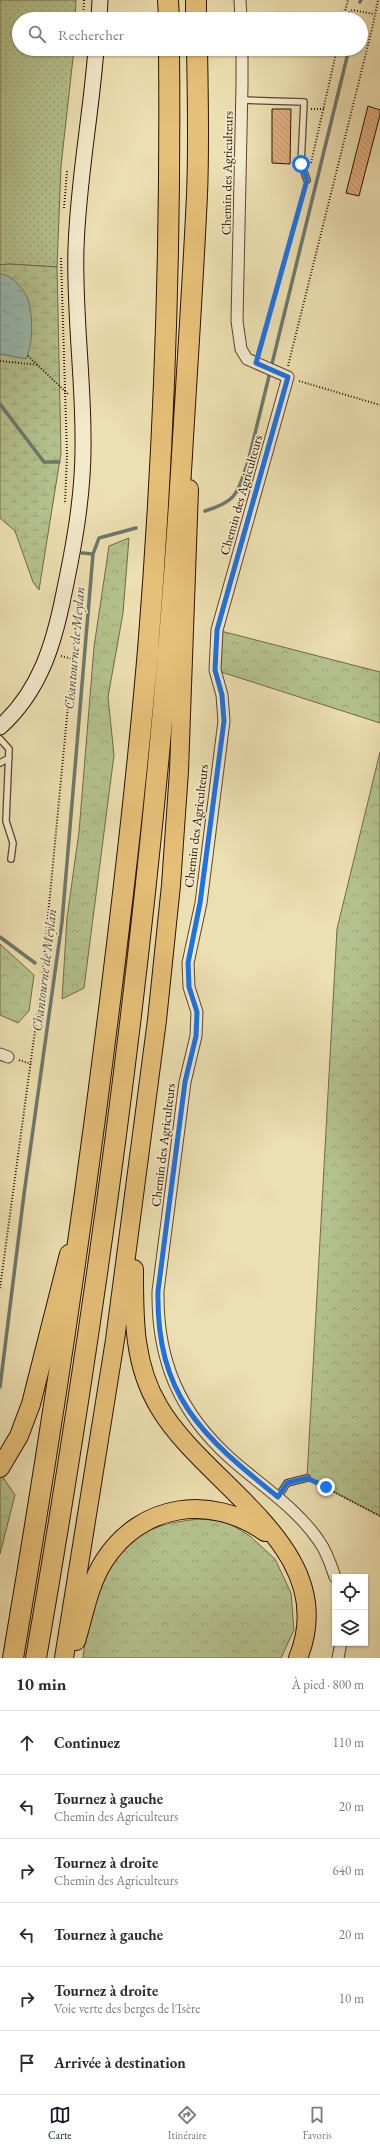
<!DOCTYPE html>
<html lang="fr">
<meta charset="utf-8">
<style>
:root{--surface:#fff;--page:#f2f2f3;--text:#2b2b33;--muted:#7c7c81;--line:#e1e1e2;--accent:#111827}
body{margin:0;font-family:"EB Garamond",serif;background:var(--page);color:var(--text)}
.controls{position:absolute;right:12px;bottom:12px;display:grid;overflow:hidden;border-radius:0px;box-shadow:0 1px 3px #0004}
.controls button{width:36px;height:36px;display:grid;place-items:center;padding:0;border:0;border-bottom:1px solid var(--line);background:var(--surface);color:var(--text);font:20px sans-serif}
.stop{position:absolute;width:12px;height:12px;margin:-9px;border:3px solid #1a73e8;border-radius:50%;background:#fff}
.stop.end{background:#1a73e8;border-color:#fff;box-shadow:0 1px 4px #0008}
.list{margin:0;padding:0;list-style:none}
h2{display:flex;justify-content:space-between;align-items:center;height:52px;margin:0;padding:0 16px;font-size:17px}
h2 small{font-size:13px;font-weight:400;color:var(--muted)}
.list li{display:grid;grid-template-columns:26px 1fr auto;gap:12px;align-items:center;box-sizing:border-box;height:64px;padding:0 16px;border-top:1px solid var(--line)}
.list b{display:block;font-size:15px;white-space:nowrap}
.list p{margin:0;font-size:13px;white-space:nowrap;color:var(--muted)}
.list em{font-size:13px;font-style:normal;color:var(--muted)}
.icon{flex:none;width:22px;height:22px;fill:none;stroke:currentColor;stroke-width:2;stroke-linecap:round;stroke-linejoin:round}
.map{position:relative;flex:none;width:380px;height:1658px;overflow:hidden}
.search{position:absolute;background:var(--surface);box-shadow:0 1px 3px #0004;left:12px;right:12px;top:12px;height:44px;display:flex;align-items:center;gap:10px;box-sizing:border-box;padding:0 14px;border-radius:22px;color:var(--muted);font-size:15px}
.sheet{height:436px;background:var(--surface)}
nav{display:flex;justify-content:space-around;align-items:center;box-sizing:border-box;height:56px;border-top:1px solid var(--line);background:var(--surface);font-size:11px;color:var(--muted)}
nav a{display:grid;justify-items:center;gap:2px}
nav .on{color:var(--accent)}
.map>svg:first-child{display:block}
.grass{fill:url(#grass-dots);stroke:#706a47}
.forest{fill:url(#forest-crowns);stroke:#706a47}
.wetland{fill:url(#wetland-marsh);stroke:#706a47}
.water{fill:url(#water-ripples);stroke:#6d786b}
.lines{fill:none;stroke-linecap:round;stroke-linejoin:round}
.stream{stroke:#6d786b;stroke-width:3.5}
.building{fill:url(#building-back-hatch);stroke:#2c1200}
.service-casing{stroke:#5c452c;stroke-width:8}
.minor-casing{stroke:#5c452c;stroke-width:13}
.secondary-casing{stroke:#2c1200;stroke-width:17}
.trunk-casing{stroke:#2c1200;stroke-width:20}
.motorway-casing{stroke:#2c1200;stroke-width:22}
.path{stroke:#2c1200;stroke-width:2;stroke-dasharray:1 2;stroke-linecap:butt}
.service{stroke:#f3eacc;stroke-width:5.5}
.minor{stroke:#f3eacc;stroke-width:11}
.secondary{stroke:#f3eacc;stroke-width:15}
.trunk{stroke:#e6c078;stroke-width:18}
.motorway{stroke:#e6c078;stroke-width:20}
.route{stroke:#1a73e8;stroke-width:5}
.labels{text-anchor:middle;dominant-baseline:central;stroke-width:3.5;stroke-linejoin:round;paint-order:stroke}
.street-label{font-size:13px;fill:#2c1200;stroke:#f3eacc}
.water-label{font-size:14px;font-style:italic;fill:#524e3e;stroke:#f3eacc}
</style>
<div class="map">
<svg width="380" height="1658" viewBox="0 0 380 1658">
<defs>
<pattern id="grass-dots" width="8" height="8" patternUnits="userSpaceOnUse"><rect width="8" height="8" fill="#b4c28e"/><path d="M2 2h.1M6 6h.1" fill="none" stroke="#9ba679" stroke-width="1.8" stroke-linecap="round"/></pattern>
<pattern id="forest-crowns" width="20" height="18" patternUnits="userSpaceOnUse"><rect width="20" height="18" fill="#b4c28e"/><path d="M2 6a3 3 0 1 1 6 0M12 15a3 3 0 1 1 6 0" fill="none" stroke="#9ba679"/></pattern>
<pattern id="wetland-marsh" width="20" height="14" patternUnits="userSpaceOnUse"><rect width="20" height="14" fill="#b4c28e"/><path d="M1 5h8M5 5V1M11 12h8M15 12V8" fill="none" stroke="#9ba679"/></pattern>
<pattern id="water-ripples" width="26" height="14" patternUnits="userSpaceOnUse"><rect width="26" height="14" fill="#99bcb2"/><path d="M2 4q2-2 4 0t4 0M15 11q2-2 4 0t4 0" fill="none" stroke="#84a197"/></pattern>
<pattern id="building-back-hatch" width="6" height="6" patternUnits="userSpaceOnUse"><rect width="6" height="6" fill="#e0af82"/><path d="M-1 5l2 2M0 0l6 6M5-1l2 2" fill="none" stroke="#c0966e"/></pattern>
</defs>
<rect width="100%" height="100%" fill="#ecdfb1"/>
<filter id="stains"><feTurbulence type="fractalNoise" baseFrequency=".005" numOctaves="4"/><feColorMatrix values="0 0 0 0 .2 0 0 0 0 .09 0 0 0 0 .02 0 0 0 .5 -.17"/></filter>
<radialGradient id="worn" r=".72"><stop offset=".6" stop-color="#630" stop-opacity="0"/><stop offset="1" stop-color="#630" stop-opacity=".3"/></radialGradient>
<path class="grass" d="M0,0H76L75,19H19V49H74L61,166L57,267L9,264L0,265Z"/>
<path class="forest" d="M129,538L123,613L108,697L114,755L84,988L62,999L67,918L79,832L94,647L109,546Z
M217,630L380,672V723L215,670Z
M380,752V1516L307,1478L337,929Z
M0,944L34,975L29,1011L18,1023L0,1015Z
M0,1473L15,1495L0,1554Z
M198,1519L225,1521L250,1536L275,1559L291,1593L294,1630L281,1658H83C89,1606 103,1547 158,1527C170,1522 185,1521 198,1519Z"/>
<path class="wetland" d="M9,264L57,267L61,453L39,590L33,582L15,531L0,518V265Z"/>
<path class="water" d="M0,274C11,273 27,292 29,303C33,320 33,344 26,359L0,354Z"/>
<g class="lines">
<path class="stream" d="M360,2L361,0
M0,404L44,462H59
M205,511C238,501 237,493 248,462L349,49
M82,553L93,554
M0,937L35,963
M0,1387L24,1194L62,922L93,554L99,538L136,528"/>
</g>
<path class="building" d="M368,106L380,110V115L359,196L346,193Z
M272,109H291L290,164L272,163Z"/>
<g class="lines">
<defs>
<path id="service" d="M242,100L304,102L301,164L307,180
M0,739L9,749L6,821L13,843L11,859
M0,763L9,758
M278,1497L287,1483L307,1478"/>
<path id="minor" d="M240,0L241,19
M242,49V85L237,321L241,349L247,359L288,377L217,630L215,670L222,695L224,721L201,903L188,963L189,987L197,1012L196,1036L185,1082L158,1291C157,1360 179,1412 230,1458C260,1485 296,1507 319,1541C327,1552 331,1565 335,1577
M0,1054L8,1057
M338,1658L341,1643"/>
<path id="secondary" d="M99,19L100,0
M0,727C40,691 54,644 64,593C75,541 84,490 83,437C83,374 74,311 76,248C78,181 91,116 96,49"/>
<path id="trunk" d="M134,1269C134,1317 133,1364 159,1407C205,1486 343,1549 298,1658
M0,1468L19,1436L31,1404L69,1254
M76,1641C84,1615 89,1584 104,1561C141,1503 211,1494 265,1532
M64,1658L115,1340L157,1020L171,885L179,771L189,489"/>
<path id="motorway" d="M168,0L169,19
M196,0V19
M13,1658C44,1476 72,1294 96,1111C116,958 135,804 148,650C164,450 171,250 169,49
M36,1658C105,1260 158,859 182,455C187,369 193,282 197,195C199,147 198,98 197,49"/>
</defs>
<use href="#service" class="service-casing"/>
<use href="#minor" class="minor-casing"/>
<use href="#secondary" class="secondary-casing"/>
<use href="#trunk" class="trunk-casing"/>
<use href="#motorway" class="motorway-casing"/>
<path class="path" d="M344,16L352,10L374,14
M83,19L84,0
M343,19L348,0
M311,109H324
M311,163L337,49
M64,208L67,171
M61,258L67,455L65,504
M259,352L305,189
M28,356L68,394
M0,361L39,365
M288,366L372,29L378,0
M299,381L380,405
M61,656L73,659
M19,1060L31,1064
M0,1288L42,979L78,601
M315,1482L380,1516"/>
<use href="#service" class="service"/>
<use href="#minor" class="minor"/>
<use href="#secondary" class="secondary"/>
<use href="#trunk" class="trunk"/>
<use href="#motorway" class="motorway"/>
</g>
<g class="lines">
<path class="route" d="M301,164L307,180L256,363L288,377L217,630L215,670L222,695L224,721L200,903L188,963L189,987L197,1012L196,1036L185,1082L158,1291C156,1396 202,1436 278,1497L287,1483L307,1478L326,1487"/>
</g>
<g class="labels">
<g class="street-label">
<text transform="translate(227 173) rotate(-89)">Chemin des Agriculteurs</text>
<text transform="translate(241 495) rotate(-74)">Chemin des Agriculteurs</text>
<text transform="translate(196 826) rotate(-83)">Chemin des Agriculteurs</text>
<text transform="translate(163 1145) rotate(-83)">Chemin des Agriculteurs</text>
</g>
<g class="water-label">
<text transform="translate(74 648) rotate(-85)">Chantourne de Meylan</text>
<text transform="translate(44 970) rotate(-83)">Chantourne de Meylan</text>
</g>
</g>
<rect width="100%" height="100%" filter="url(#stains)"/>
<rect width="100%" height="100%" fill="url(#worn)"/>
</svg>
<div class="controls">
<button><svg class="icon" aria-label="locate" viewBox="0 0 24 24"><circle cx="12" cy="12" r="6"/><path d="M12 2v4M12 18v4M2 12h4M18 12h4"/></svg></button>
<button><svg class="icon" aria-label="layers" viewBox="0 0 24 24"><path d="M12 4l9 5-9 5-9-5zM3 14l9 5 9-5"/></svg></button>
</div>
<div class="stop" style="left:301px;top:164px"></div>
<div class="stop end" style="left:326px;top:1487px"></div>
<div class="search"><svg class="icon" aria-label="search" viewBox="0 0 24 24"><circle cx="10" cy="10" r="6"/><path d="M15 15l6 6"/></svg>Rechercher</div>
</div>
<section class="sheet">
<h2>10 min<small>À pied · 800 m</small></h2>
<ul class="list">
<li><svg class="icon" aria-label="ahead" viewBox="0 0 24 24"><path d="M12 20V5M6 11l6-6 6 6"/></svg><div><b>Continuez</b></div><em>110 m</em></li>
<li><svg class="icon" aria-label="left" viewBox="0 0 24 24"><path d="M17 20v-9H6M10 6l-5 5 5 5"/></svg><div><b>Tournez à gauche</b><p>Chemin des Agriculteurs</p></div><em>20 m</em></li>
<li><svg class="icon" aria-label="right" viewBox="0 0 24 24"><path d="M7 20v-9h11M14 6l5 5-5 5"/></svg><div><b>Tournez à droite</b><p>Chemin des Agriculteurs</p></div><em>640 m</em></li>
<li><svg class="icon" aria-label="left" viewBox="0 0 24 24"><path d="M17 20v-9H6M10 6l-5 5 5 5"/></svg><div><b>Tournez à gauche</b></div><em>20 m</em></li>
<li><svg class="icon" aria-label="right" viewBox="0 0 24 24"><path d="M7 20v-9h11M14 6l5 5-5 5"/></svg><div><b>Tournez à droite</b><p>Voie verte des berges de l'Isère</p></div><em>10 m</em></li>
<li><svg class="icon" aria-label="arrive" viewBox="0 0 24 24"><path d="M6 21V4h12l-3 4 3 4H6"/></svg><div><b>Arrivée à destination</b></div></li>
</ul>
</section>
<nav>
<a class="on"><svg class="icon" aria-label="map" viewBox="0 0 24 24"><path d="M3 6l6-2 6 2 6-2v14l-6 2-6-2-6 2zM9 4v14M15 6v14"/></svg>Carte</a>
<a><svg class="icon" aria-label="directions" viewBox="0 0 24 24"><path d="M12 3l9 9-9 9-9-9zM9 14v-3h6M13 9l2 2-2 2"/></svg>Itinéraire</a>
<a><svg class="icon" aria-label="saved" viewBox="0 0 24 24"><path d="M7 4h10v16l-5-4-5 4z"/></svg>Favoris</a>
</nav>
